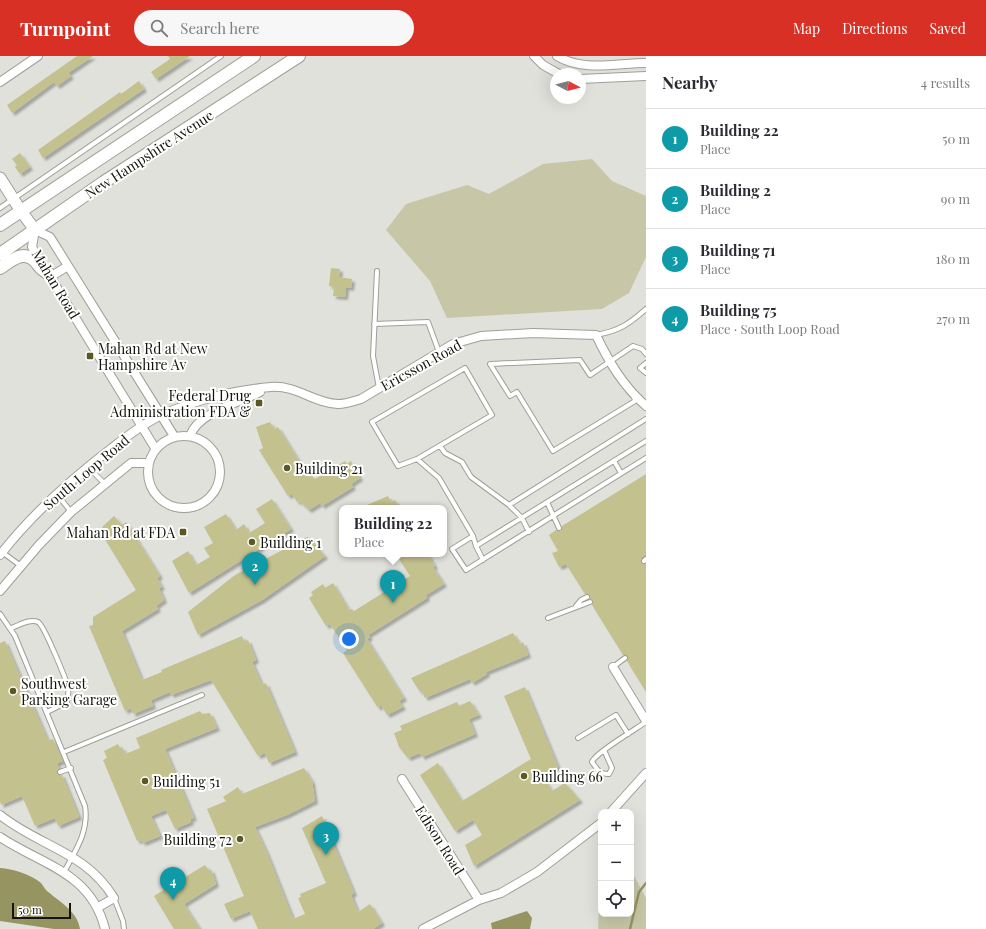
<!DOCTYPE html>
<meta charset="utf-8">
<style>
:root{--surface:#fff;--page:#f7f7f7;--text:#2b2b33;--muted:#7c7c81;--line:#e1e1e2;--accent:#d93025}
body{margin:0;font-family:"Playfair Display",serif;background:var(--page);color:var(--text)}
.controls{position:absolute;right:12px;bottom:12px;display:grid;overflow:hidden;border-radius:8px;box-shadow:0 4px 16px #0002}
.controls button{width:36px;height:36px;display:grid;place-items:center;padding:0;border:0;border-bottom:1px solid var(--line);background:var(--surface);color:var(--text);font:20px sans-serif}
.compass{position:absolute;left:550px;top:12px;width:36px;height:36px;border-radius:50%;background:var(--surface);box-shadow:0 4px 16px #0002;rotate:97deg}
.scale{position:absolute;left:12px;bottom:10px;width:59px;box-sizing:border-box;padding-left:4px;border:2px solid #131311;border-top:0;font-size:11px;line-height:14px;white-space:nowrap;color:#131311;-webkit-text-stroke:3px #fffffe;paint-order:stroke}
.you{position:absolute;left:349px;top:583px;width:14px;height:14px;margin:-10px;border:3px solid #fff;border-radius:50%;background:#1a73e8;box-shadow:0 0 0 6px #1a73e833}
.badge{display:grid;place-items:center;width:26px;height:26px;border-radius:50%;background:var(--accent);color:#fff;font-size:13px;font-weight:700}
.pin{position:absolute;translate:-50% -33px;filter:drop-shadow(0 1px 2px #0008)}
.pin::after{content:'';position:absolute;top:21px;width:14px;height:12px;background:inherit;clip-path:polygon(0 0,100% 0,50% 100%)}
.popup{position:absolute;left:339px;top:449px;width:108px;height:52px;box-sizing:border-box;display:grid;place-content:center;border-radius:8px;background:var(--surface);filter:drop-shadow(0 1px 3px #0005);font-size:13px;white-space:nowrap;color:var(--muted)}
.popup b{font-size:15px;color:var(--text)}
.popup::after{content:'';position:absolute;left:50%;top:100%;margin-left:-8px;border:8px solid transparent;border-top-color:var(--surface)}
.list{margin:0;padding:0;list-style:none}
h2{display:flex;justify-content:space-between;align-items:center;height:52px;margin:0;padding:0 16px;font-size:17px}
h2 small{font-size:13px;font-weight:400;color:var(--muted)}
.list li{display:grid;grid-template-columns:26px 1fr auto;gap:12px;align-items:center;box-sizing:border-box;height:60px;padding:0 16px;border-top:1px solid var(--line)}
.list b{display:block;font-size:15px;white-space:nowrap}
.list p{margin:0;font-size:13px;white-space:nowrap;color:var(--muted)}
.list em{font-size:13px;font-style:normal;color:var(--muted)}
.icon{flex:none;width:22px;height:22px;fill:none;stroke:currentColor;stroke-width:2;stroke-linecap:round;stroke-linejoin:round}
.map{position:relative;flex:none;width:646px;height:873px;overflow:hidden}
header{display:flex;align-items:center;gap:24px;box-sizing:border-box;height:56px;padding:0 20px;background:var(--accent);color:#fff}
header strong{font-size:19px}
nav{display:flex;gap:22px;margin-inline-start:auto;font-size:14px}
.search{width:280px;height:36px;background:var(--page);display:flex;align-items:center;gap:10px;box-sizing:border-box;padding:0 14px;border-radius:22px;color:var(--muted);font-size:15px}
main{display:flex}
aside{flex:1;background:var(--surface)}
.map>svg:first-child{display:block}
.green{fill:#c7c6a6}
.water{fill:#969461}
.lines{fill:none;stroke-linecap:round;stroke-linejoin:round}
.stream{stroke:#969461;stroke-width:2.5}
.building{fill:#c3c18d;filter:url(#shadow)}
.lane-casing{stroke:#9f9f99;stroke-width:6}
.street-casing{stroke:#9f9f99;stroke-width:10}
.secondary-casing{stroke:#9f9f99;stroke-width:13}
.primary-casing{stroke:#9f9f99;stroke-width:14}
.lane{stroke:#fff;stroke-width:4}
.street{stroke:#fff;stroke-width:8}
.secondary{stroke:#fff;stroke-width:11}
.primary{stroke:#fff;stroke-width:12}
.poi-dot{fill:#5b5825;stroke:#fffffe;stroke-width:1.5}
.labels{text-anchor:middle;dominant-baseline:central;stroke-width:4;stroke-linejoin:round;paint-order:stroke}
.street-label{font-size:14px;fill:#131311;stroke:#fffffe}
.poi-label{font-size:14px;fill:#131311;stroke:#fffffe;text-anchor:start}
</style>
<header>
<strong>Turnpoint</strong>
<div class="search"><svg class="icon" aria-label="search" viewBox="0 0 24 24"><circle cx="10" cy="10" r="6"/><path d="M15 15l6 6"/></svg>Search here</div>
<nav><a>Map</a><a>Directions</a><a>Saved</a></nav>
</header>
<main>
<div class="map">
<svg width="646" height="873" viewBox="0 0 646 873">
<defs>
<filter id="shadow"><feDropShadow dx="3" dy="3" stdDeviation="1" flood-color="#0004"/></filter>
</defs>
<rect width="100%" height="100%" fill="#e1e1db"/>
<path class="green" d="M592,103L612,125L646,140V201L629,237L602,253L447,262L430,225L386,174L406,148L467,129L489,138L543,108Z
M631,814L646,842V873H598L599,852L601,848V858H631Z"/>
<path class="water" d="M0,812C13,813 30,818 41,827C43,829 44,832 46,834C59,846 77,854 80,873H54L0,865Z
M527,855L532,862L530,873H492L491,867Z"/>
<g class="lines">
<path class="stream" d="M630,873L639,836L646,827"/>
</g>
<path class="building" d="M77,0H93L68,17L71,20L57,30L54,26L12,57L7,49Z
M168,0H190L156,23L151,16L170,3Z
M139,25L144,33L43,102L38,94L120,36L121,38Z
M20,97L30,111L20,118L15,111L17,109L12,103Z
M331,212L340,213L339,221L352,223L351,232L346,231L345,241L333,240L334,231L329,230Z
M270,366L274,373L278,371L309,421L312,420L315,423L345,405L347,408L351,405L360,422L351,428L353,431L322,450L320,447L309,454L299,445L297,446L292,438L288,440L259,394L263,392L256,371Z
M646,418V498L642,501L641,504L642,508H646V636L627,605L628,600L623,599L592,549L593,545L590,543V539L585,538L566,508L559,511L552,497L558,495L549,479L556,474L561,475L562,470Z
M388,440L391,446L395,444L400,452H360Z
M272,443L291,473L189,537L172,505L188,495L196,509L210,501L204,492L213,487L204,471L226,458L236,474L244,468L249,477L265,467L256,453Z
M114,460L122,469L126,466L160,520L157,522L162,531L159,532L164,544L156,550L158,553L122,575L142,624L162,616L161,614L242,580L244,586L248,584L256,604L252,606L262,629L266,627L295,696L269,707L265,697L258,700L211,624L171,639L170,636L151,644L153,650L133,658L131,652L125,655L89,570L93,569V561L136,534L103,480L106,478L102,471Z
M307,481L310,482L325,500L262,544L198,579L188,556L235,519Z
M396,498H428L435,510L433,511L444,528L426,539L427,542L368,579L370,581L367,583L404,642L399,645L403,651L387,659L381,649L378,652L343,597L347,594L330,568L326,570L309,542L313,539L311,536L323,528L325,532L333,527L349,554L352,553L354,555L410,520Z
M513,577L520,588L523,586L528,599L486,616L487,618L472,627L470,623L425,642L422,635L420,636L411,622Z
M5,585L48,685L53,683L63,705L57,707L59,713L57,717L62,719L79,761L58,770L55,762L35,770L22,740L1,749L0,745V587Z
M525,631L558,711L543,721L552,735L565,727L580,744L474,810L465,789L482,779L473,764L455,775L420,719L438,707L462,745L531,703L504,640Z
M470,645L479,659L469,663L475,678L422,701L420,697L408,702L399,691L394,677L402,674L400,670L457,646L459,650Z
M200,655L202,658L210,657L217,672L165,693L194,762L190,763L191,766L175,773L166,754L151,760L160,780L143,787L141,784L137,785L103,704L107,702L104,695L118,688L120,692L122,691L125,698L140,692L136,682Z
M304,712L312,725L315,745L287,759L255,771L267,797L293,863L305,858L298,842L301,841L300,838L326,827L302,772L322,760L354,837L351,839L358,856L370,848L382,867L373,873H258L250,855L231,863L224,848L244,840L207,753L226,745L223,741L238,731L242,738Z
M205,809L209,815L211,813L216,828L184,848L200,873H174L154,840Z"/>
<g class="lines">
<defs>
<path id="lane" d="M0,152L221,0
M377,215L373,300L379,332
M374,268L428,266L439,296
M596,279C619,275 629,268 646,253
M646,307L640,312L646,317
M465,312L492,359L417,403L398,410L372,366Z
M634,340L635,345L553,395L517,336L510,340L490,308L580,304L590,319L633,290L642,293L646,298
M646,385L476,490L473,480L452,493L466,514L646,402
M440,390L445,397L462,406L471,421L509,449L646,363
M417,403L439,422L473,480
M614,405L621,417
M88,411L105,428
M57,438L71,456
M547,446L559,472
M509,449L522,462L529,476
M476,490L483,504
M2,496L21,510
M644,505L646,503
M576,550L581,544L587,541
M0,558L15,580L85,750C89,775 76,794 64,816
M548,562L590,546
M11,572C18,570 30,562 38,566C44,569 65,621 68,631C69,636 68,641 67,646L47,656
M613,611L625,602
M578,682L616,659L628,678
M604,694L612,712L609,718C600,719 597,713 592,706C595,697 636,673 646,666
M64,696L202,639
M60,716L71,712
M114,842L123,865L124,873"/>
<path id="street" d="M534,0L543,9L559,18
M557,0C583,16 617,7 646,7
M580,23L646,20
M0,26L38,0
M50,221L68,210
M148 416a36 36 0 1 1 72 0a36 36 0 1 1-72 0Z
M190,380C198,356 239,347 260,336
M155,392L32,191L35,174L50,181L174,380
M0,499C32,458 70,424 112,392C127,380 144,367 162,359C194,344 236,334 271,331C297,329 313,347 338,348C346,348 354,345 361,343L453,288L481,280L533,277L596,279C609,306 623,330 646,350
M0,535L39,489L71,456L131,407H148
M613,611L646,665
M402,723L479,844
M611,756L646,717
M0,759C40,791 85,795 114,842L97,852
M0,781C42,809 91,816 105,873
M423,873L479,844L501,837L537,816L601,767"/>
<path id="secondary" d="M0,122L21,155L35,174"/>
<path id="primary" d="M0,169L254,0
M0,198L104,126L299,0
M0,212C12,204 24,193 36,206C40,211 41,214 48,217"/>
</defs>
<use href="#lane" class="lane-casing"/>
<use href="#street" class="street-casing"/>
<use href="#secondary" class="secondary-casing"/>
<use href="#primary" class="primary-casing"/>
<use href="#lane" class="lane"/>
<use href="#street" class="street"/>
<use href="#secondary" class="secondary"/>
<use href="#primary" class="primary"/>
</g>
<g class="poi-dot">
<rect x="86" y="296" width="8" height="8" rx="2"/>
<rect x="255" y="343" width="8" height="8" rx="2"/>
<circle cx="287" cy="412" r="4"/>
<rect x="179" y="472" width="8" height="8" rx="2"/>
<circle cx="252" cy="486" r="4"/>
<circle cx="13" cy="635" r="4"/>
<circle cx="524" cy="720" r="4"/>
<circle cx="145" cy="725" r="4"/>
<circle cx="240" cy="783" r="4"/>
</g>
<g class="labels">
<g class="street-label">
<text transform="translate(149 98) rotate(-33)">New Hampshire Avenue</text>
<text transform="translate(56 228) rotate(59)">Mahan Road</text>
<text transform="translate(421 309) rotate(-29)">Ericsson Road</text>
<text transform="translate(86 416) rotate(-40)">South Loop Road</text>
<text transform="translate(440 784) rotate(58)">Edison Road</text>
</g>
<g class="poi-label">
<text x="98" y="292">Mahan Rd at New<tspan x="98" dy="16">Hampshire Av</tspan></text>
<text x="251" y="339" text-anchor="end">Federal Drug<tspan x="251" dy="16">Administration FDA &amp;</tspan></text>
<text x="295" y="412">Building 21</text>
<text x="175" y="476" text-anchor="end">Mahan Rd at FDA</text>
<text x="260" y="486">Building 1</text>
<text x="21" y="627">Southwest<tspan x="21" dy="16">Parking Garage</tspan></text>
<text x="532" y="720">Building 66</text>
<text x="153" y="725">Building 51</text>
<text x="232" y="783" text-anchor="end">Building 72</text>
</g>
</g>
</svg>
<div class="controls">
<button>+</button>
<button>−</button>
<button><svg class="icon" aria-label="locate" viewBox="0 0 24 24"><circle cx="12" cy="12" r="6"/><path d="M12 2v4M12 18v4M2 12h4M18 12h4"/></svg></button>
</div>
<svg class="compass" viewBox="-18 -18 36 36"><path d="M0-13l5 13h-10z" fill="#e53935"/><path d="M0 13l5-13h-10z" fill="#7c7c81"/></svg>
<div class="scale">50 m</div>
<div class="you"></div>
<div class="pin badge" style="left:393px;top:547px;background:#0f9aa8">1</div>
<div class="popup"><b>Building 22</b>Place</div>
<div class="pin badge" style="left:255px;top:529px;background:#0f9aa8">2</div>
<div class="pin badge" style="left:326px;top:799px;background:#0f9aa8">3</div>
<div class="pin badge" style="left:173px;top:844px;background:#0f9aa8">4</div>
</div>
<aside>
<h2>Nearby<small>4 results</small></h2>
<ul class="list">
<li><span class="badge" style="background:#0f9aa8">1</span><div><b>Building 22</b><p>Place</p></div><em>50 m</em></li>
<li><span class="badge" style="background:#0f9aa8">2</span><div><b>Building 2</b><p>Place</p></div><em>90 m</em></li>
<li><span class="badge" style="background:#0f9aa8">3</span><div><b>Building 71</b><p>Place</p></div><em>180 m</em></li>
<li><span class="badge" style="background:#0f9aa8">4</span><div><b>Building 75</b><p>Place · South Loop Road</p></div><em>270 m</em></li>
</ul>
</aside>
</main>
